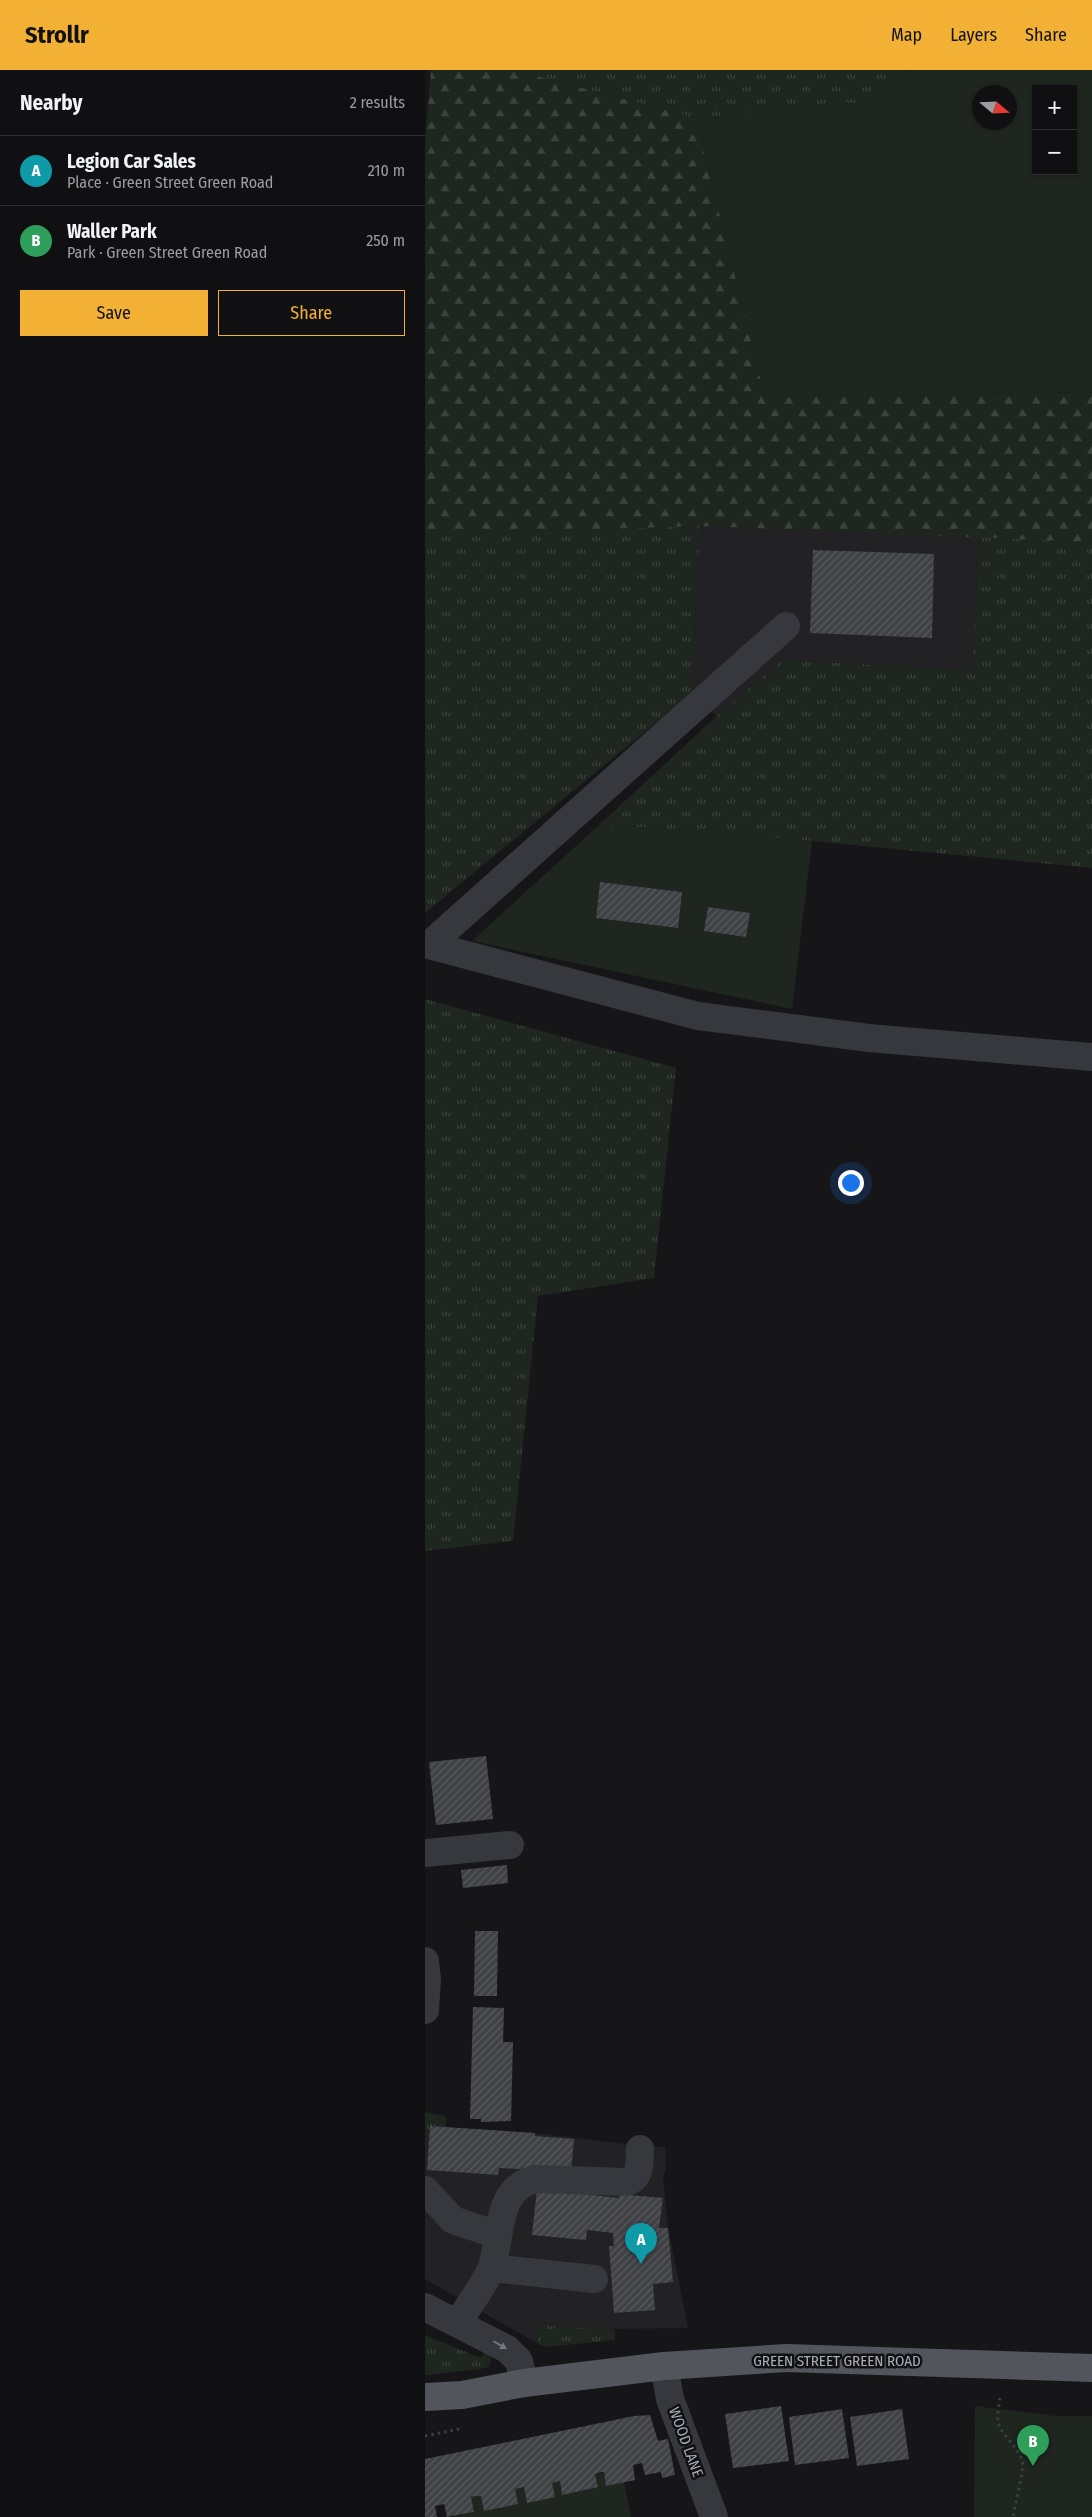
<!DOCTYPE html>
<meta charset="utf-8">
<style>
:root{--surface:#101012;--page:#1e1e20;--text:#f1f3f6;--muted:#9c9d9f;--line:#303032;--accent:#f2b134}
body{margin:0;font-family:"Fira Sans Condensed",sans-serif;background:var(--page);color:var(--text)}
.controls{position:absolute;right:15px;top:15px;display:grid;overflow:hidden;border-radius:0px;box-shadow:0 1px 4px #0004}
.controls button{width:45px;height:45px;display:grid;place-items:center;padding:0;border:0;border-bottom:1px solid var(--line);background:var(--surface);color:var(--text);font:25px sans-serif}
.compass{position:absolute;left:547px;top:15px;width:45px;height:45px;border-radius:50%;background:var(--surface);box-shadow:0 1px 4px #0004;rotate:109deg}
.you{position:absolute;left:425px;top:1112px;width:18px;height:18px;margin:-12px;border:4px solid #fff;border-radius:50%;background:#1a73e8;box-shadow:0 0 0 8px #1a73e833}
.badge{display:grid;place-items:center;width:32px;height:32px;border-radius:50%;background:var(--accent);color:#fff;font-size:16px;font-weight:700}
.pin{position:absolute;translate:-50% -41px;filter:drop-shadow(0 1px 2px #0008)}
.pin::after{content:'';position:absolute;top:26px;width:18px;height:15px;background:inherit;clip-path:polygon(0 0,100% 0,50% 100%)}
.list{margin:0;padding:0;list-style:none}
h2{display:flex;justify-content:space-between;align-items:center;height:65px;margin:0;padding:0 20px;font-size:21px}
h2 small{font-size:16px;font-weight:400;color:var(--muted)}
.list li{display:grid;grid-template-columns:32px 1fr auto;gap:15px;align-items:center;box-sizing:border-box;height:70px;padding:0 20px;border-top:1px solid var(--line)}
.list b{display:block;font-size:19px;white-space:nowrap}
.list p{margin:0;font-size:16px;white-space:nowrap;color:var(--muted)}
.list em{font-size:16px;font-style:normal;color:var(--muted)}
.actions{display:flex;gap:10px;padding:15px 20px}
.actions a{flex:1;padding:11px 0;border:1px solid var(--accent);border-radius:0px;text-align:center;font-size:18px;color:var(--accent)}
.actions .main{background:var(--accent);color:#111}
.map{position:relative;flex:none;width:667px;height:2447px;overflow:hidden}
header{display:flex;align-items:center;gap:30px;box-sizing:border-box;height:70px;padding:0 25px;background:var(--accent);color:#111}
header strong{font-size:24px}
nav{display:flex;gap:28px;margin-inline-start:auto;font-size:18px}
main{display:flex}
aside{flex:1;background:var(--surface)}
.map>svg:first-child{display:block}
.built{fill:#222225}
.grass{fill:url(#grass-tufts)}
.forest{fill:url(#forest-firs)}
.green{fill:#1e261f;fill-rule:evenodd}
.building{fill:url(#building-hatch)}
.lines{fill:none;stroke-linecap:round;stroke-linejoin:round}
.path{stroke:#3d3f44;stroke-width:3;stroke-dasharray:2.5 4;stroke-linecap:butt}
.minor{stroke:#37383d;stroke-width:28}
.major{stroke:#53555c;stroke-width:28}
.oneway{fill:#757881}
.labels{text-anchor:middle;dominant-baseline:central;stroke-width:5;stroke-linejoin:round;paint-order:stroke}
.street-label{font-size:15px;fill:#a8adb8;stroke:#111113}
</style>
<header>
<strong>Strollr</strong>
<nav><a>Map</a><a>Layers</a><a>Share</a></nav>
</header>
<main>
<aside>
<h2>Nearby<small>2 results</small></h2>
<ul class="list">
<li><span class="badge" style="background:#0f9aa8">A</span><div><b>Legion Car Sales</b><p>Place · Green Street Green Road</p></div><em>210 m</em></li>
<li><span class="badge" style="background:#2e9e5b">B</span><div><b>Waller Park</b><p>Park · Green Street Green Road</p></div><em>250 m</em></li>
</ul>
<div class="actions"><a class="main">Save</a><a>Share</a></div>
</aside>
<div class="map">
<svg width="667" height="2447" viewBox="0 0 667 2447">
<defs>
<pattern id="grass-tufts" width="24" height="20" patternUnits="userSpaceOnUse" patternTransform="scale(1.25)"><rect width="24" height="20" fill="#1e261f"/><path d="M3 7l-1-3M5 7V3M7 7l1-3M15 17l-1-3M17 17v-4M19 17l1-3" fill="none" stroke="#3c433d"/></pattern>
<pattern id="forest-firs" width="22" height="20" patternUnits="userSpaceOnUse" patternTransform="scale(1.25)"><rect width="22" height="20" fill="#1e261f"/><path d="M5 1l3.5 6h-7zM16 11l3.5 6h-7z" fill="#3c433d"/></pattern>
<pattern id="building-hatch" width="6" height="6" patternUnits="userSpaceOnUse" patternTransform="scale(1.25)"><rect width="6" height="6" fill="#404145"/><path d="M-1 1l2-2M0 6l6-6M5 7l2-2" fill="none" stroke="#595a5e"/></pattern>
</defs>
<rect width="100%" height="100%" fill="#161618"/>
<path class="built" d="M275,456L554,466L547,600L358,590L292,646L266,624Z
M0,2056L110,2063L225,2077H240L241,2098L238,2109L243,2158L263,2258L186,2259L125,2256L111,2252L113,2274L0,2209Z"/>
<path class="grass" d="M89,0H483L441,32L271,48Z
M275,456L266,624L0,843V465Z
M554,466L667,472V798L387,771L175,754L292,646L358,590L547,600Z
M0,929L251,998L229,1208L113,1226L88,1471L0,1481Z
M0,2042L19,2046L21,2049V2057L5,2056V2061H0Z
M111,2252L125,2256L186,2259L190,2262V2270L121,2277L113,2274Z
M0,2265L56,2288L62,2280C67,2285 67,2291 63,2297L55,2299L0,2305Z"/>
<path class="forest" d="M6,0H89L271,48L340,327L667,322V472L275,456L0,465V70Z"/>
<path class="green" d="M483,0H667V322L340,327L271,48L441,32ZM611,19H648V101H611ZM554,22H584V52H554Z
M175,754L387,771L367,939L47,871ZM175,812L256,822L253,858L171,848ZM283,837L324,843L321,867L280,861Z
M550,2336L631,2346H667V2447H549Z
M179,2402L182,2416L199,2412L206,2447H27L49,2442L46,2427L99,2417L102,2432L127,2413L135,2411L137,2425L173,2416L170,2404Z"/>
<path class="building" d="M388,480L509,484L507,568L385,563Z
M175,812L257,822L253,858L171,848Z
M283,837L325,843L321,867L279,861Z
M61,1686L68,1749L11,1755L4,1692Z
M82,1795L83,1813L38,1818L36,1800Z
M50,1861H73L72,1926H49Z
M48,1937L79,1938L78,1972H88L86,2051L56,2052V2049H45Z
M5,2056L110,2063V2066L149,2069L146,2101L74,2098L73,2105L2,2100Z
M112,2119L194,2128V2124L238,2128L234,2158H243L248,2212L228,2214L230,2240L189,2243L184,2176H189L188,2163L162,2160L161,2170L107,2165Z
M356,2336L364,2391L308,2398L300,2344Z
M417,2339L424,2388L370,2395L364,2347Z
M477,2339L484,2389L432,2396L425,2347Z
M225,2345L233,2371L243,2369L250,2405L237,2408L236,2402L220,2405L217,2393L208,2395L210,2410L181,2416L179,2402H176L170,2404L173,2417L137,2425L135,2411L127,2413L130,2427L102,2433L99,2417L90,2419L93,2434L59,2441L56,2426H51L46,2427L49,2442L22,2447L19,2434L10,2436L12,2447H0V2389L209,2346Z"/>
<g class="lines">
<path class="path" d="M575,2328C574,2335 572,2344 573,2351C575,2364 592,2375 597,2390C600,2402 590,2432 588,2447
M0,2366L34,2359"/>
<path class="minor" d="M0,874L273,946L444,968L667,987
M4,875L361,556
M0,1783L85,1775
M0,1891L2,1909L0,1940
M0,2120L28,2150L73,2165
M67,2198L169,2209
M0,2237L82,2279L94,2291L99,2313
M33,2253C42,2237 62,2212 67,2196C77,2165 70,2118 111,2109L201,2112C217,2108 214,2093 215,2079
M239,2296L245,2329L289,2447"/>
<path class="major" d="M0,2327L37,2325L99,2313L239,2296L361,2288L667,2298"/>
</g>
<defs><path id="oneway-solid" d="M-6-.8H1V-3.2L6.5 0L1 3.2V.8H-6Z" transform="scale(1.25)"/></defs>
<use class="oneway" href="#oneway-solid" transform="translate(75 2275) rotate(30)"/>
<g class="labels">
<g class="street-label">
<text x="412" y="2291">GREEN STREET GREEN ROAD</text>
<text transform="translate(261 2372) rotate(70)">WOOD LANE</text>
</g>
</g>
</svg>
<div class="controls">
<button>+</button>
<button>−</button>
</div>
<svg class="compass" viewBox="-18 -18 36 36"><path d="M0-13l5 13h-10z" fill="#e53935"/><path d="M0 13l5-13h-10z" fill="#9c9d9f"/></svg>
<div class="you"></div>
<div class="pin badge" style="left:216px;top:2194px;background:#0f9aa8">A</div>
<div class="pin badge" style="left:608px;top:2396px;background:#2e9e5b">B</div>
</div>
</main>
